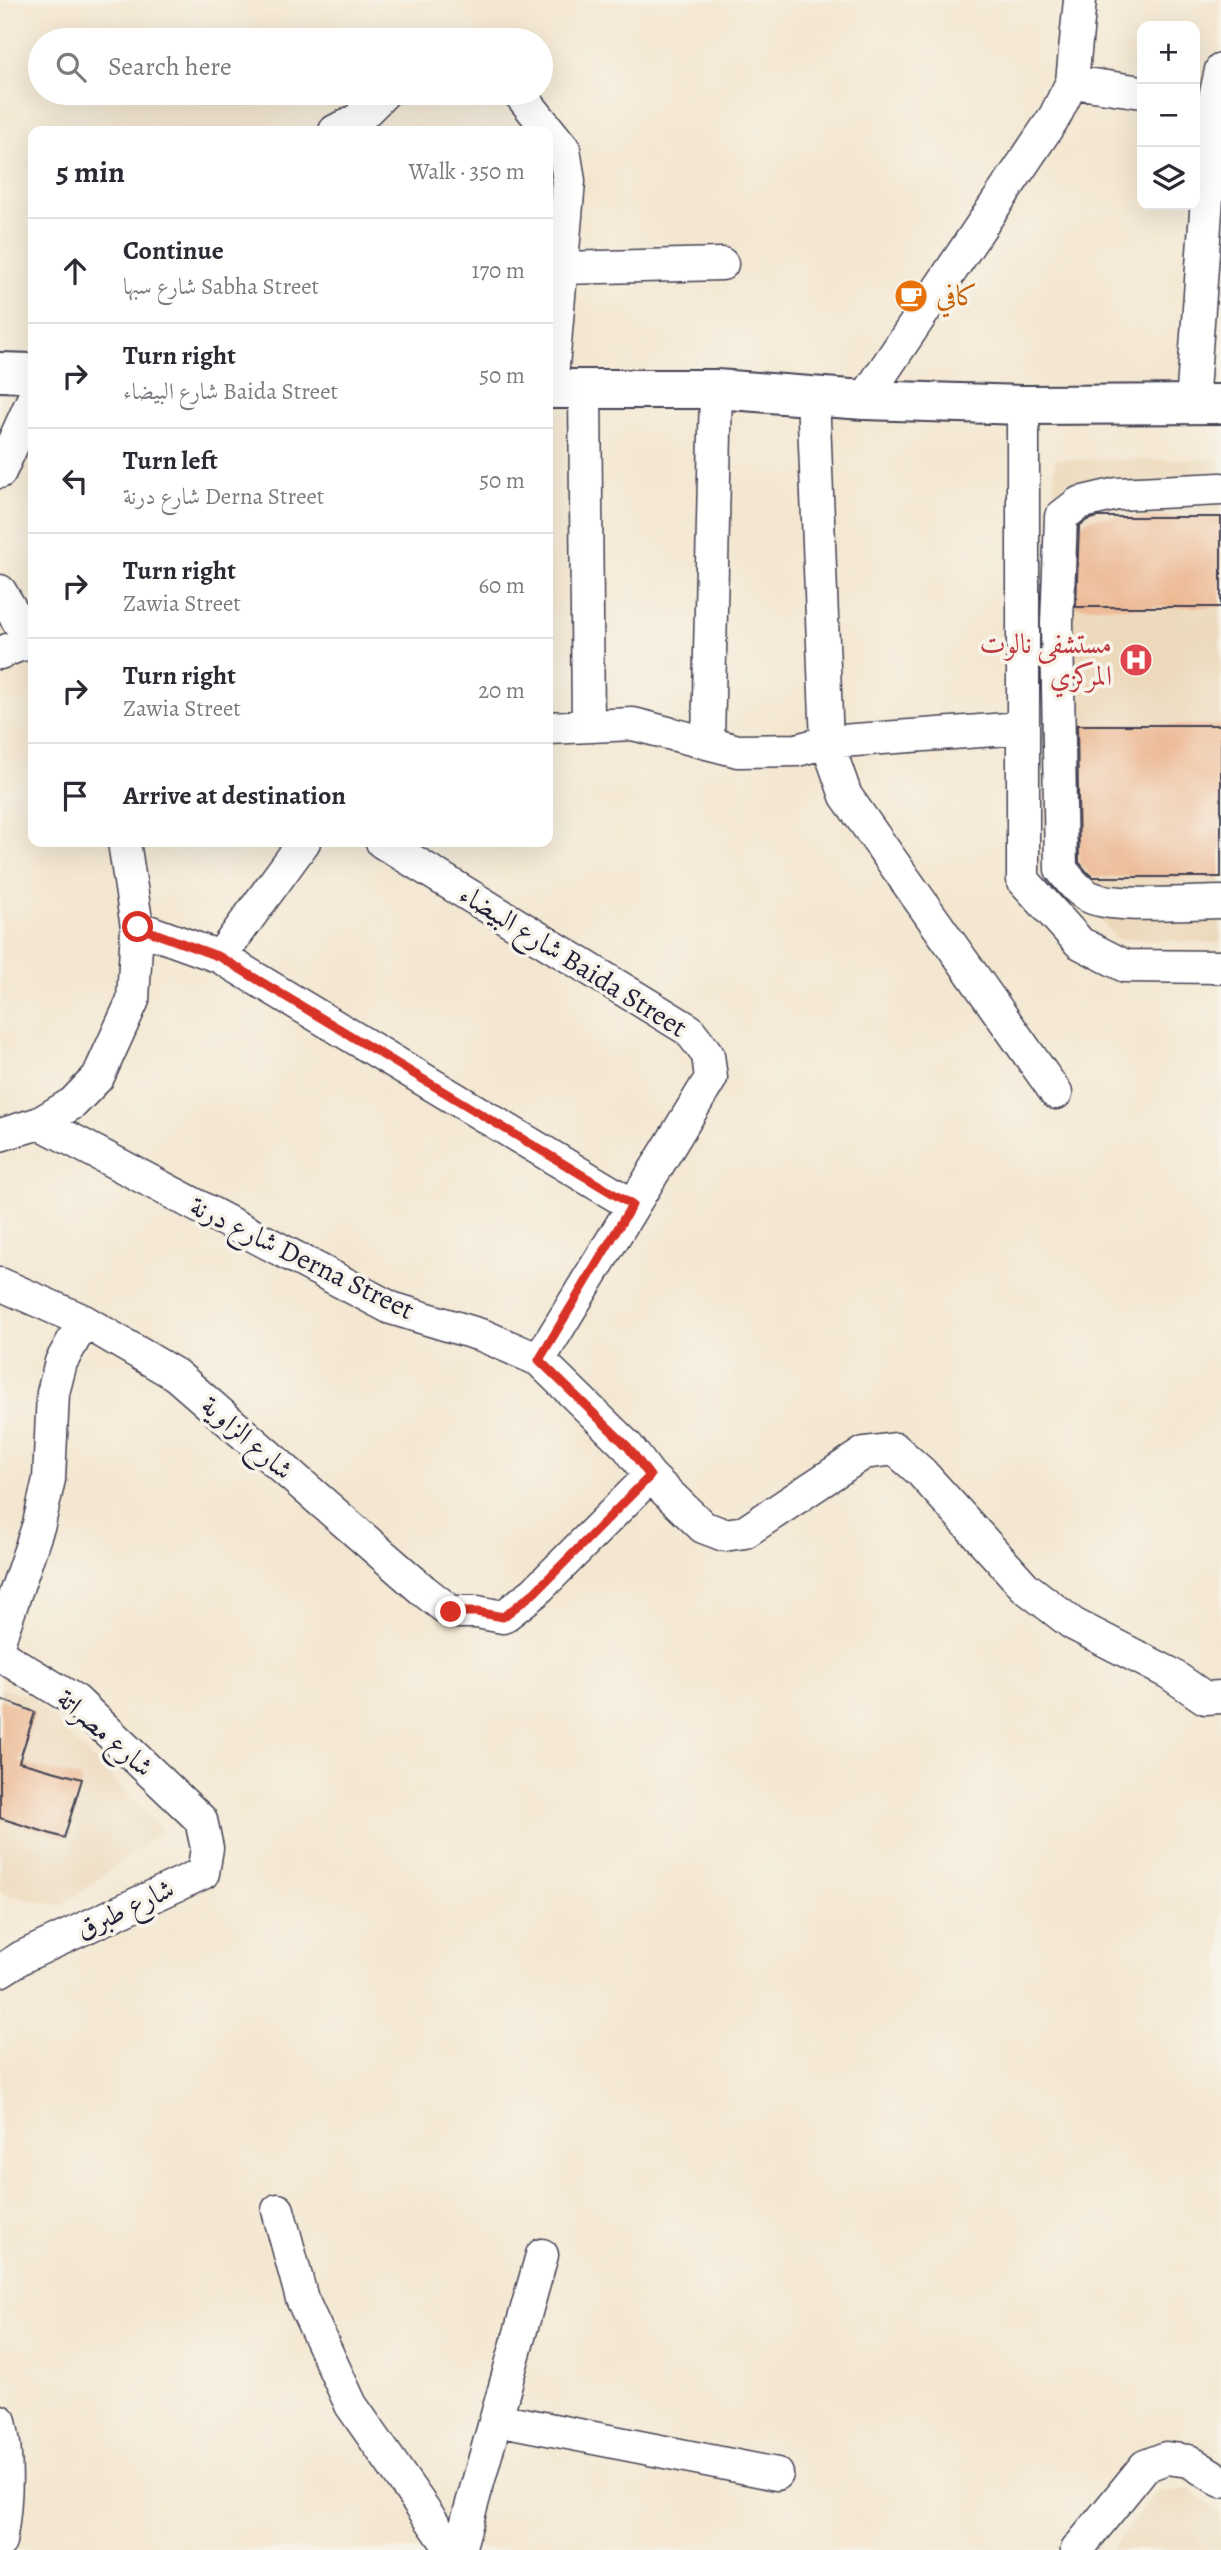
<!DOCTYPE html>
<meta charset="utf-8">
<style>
:root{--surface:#fff;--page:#f7f7f7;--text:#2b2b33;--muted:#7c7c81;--line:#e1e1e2}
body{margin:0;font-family:Alegreya,Amiri,serif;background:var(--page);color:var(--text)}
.controls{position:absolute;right:21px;top:21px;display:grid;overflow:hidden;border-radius:14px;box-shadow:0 7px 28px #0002}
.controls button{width:63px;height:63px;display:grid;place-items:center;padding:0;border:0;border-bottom:2px solid var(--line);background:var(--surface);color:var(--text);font:35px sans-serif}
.stop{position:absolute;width:21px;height:21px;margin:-16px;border:5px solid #d93025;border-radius:50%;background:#fff}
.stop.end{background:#d93025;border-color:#fff;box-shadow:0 2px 7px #0008}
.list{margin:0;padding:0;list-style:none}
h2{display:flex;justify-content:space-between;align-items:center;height:91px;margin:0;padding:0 28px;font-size:30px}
h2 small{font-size:23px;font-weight:400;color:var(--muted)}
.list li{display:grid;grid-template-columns:46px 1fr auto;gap:21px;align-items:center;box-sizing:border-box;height:105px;padding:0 28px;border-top:2px solid var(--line)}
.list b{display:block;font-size:26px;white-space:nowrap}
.list p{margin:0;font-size:23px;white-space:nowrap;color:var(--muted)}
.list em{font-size:23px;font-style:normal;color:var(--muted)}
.icon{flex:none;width:38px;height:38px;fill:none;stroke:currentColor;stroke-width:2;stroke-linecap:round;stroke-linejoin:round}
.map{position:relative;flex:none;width:1221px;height:2550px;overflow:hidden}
.search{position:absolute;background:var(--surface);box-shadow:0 7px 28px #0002;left:28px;top:28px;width:525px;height:77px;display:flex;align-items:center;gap:18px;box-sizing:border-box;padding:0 24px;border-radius:38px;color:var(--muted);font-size:26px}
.panel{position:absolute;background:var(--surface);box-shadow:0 7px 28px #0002;left:28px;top:126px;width:525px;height:721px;border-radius:14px}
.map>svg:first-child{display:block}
.built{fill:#ecd8ba}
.building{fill:#ebb087}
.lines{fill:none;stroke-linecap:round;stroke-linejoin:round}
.minor-casing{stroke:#424052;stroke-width:35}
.major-casing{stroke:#424052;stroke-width:42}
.minor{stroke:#fff;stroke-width:32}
.major{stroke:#fff;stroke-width:38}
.route{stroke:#d93025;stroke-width:9}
.labels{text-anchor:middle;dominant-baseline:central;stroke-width:7;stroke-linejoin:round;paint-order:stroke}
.food-label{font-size:28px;fill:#c56008;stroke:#f7f3e8;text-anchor:start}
.health-label{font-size:28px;fill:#be3a42;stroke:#f7f3e8;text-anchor:end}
.street-label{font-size:28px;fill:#22223b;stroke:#f7f3e8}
</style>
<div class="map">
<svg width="1221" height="2550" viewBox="0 0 1221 2550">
<rect width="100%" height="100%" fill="#f7f3e8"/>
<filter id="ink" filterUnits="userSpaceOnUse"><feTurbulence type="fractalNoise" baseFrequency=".0143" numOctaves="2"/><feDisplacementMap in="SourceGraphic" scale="14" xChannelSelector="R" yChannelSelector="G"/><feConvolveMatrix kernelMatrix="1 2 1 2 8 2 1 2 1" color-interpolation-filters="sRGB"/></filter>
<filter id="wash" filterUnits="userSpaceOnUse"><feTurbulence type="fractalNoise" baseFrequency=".00686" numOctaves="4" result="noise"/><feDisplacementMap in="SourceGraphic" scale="28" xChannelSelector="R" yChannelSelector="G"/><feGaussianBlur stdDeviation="1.57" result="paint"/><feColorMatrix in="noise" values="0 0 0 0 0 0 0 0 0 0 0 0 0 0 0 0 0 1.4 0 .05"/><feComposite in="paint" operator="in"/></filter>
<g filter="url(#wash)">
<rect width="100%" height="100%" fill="#f4e7d1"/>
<path class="built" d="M1055,459L1221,460V943L1117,939L1046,860Z
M0,1688L32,1697L163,1831L62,1906L0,1893Z
M1189,2489L1221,2514V2550H1111L1156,2492Z"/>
<g id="blocks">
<path class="building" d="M1098,517H1221V607H1076L1079,526L1087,520Z
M1077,725H1221V877H1093L1087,872L1079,862Z
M0,1699L35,1712L19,1762L82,1779L64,1838L0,1818Z"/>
</g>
</g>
<g filter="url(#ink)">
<use href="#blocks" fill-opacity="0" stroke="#424052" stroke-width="2"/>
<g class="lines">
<defs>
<path id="minor" d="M1072,82L1142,92
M519,93L564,149L569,181L551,389
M335,131L357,120L384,93
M561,268L722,264
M585,389L588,725
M813,395L827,742L846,796L1056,1093
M864,400L1055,116L1072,82L1080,0
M1192,404L1214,102L1221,70
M1023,405V880L1080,943L1125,966L1221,967
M0,472L33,399
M1221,489L1117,494L1079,503L1061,517L1057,623L1061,869C1069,879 1077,890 1088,896C1110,909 1192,902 1221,902
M0,591L33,646
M0,653L30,641
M548,728L633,724L738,751L797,750L827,742L1022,728
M708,741L716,389
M382,842L689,1030L708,1055L711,1078L539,1360
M137,927L220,957L632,1205
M220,957L304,842
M40,1123L391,1308L484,1336L539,1360L628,1447L650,1476L703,1527L724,1535L745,1532L864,1453L895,1449L921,1472L1025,1587L1073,1624L1169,1673L1205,1698L1221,1697
M0,1135L40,1123L73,1103L98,1077L133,1000L137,927L124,842
M0,1284L84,1321L176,1375L424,1591L451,1612H477L503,1617L535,1592L650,1476
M0,1638L39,1524L49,1479L53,1393L61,1362L84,1321
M0,1655L76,1701L201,1820L207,1848L203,1873L22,1957L0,1971
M278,2210L302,2299L351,2405L452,2550
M497,2419L777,2474
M0,2421C9,2461 7,2501 0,2542
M459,2550L542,2255
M1077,2550L1145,2466L1166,2458L1189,2461L1221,2481"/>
<path id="major" d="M0,372L33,373
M548,389H716L864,400L1023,405L1221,404"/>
</defs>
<use href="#minor" class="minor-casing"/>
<use href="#major" class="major-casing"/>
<use href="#minor" class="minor"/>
<use href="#major" class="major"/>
</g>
</g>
<g class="lines" filter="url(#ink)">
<path class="route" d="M138,927L220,957L632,1205L539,1360L628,1447L650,1476L535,1592L503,1617L477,1612H451"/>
</g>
<defs>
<symbol id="cafe-disc" viewBox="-11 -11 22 22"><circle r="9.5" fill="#e8710a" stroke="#f7f3e8"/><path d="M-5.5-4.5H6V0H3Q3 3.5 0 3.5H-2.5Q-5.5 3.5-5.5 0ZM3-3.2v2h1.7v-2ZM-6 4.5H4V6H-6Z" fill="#fff"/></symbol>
<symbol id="hospital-disc" viewBox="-11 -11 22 22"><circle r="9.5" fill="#e0444e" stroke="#f7f3e8"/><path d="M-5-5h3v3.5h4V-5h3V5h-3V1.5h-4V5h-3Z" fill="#fff"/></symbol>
</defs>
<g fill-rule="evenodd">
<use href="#cafe-disc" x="892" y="277" width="38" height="38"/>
<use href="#hospital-disc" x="1117" y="641" width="38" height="38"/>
</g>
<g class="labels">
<g class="food-label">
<text x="936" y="296">كافي</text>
</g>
<g class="health-label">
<text x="1112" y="644">مستشفى نالوت<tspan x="1112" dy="32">المركزي</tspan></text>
</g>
<g class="street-label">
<text transform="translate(573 961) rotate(32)">شارع البيضاء Baida Street</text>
<text transform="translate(302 1258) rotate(26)">شارع درنة Derna Street</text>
<text transform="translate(247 1438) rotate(41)">شارع الزاوية</text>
<text transform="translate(105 1733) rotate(41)">شارع مصراتة</text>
<text transform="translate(125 1909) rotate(-25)">شارع طبرق</text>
</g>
</g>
</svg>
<div class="controls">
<button>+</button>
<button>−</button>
<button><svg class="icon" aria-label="layers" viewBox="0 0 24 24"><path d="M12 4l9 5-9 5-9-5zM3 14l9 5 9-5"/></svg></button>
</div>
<div class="stop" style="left:138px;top:927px"></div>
<div class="stop end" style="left:451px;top:1612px"></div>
<div class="search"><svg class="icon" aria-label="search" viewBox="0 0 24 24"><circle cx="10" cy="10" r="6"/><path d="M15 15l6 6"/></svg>Search here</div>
<section class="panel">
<h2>5 min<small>Walk · 350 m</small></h2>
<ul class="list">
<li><svg class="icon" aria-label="ahead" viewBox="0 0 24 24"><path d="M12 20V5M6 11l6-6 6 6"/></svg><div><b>Continue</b><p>شارع سبها Sabha Street</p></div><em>170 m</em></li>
<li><svg class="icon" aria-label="right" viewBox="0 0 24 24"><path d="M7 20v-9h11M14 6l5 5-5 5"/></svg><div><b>Turn right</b><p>شارع البيضاء Baida Street</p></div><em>50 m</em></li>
<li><svg class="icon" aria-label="left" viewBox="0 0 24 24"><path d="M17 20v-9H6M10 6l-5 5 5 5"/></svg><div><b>Turn left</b><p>شارع درنة Derna Street</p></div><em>50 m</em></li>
<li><svg class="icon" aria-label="right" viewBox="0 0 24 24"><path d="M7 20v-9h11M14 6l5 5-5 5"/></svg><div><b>Turn right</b><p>Zawia Street</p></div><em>60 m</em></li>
<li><svg class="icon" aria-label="right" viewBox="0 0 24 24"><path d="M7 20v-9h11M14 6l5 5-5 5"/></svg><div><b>Turn right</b><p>Zawia Street</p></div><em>20 m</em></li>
<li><svg class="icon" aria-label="arrive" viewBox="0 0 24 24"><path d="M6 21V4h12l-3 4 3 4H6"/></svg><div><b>Arrive at destination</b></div></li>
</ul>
</section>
</div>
